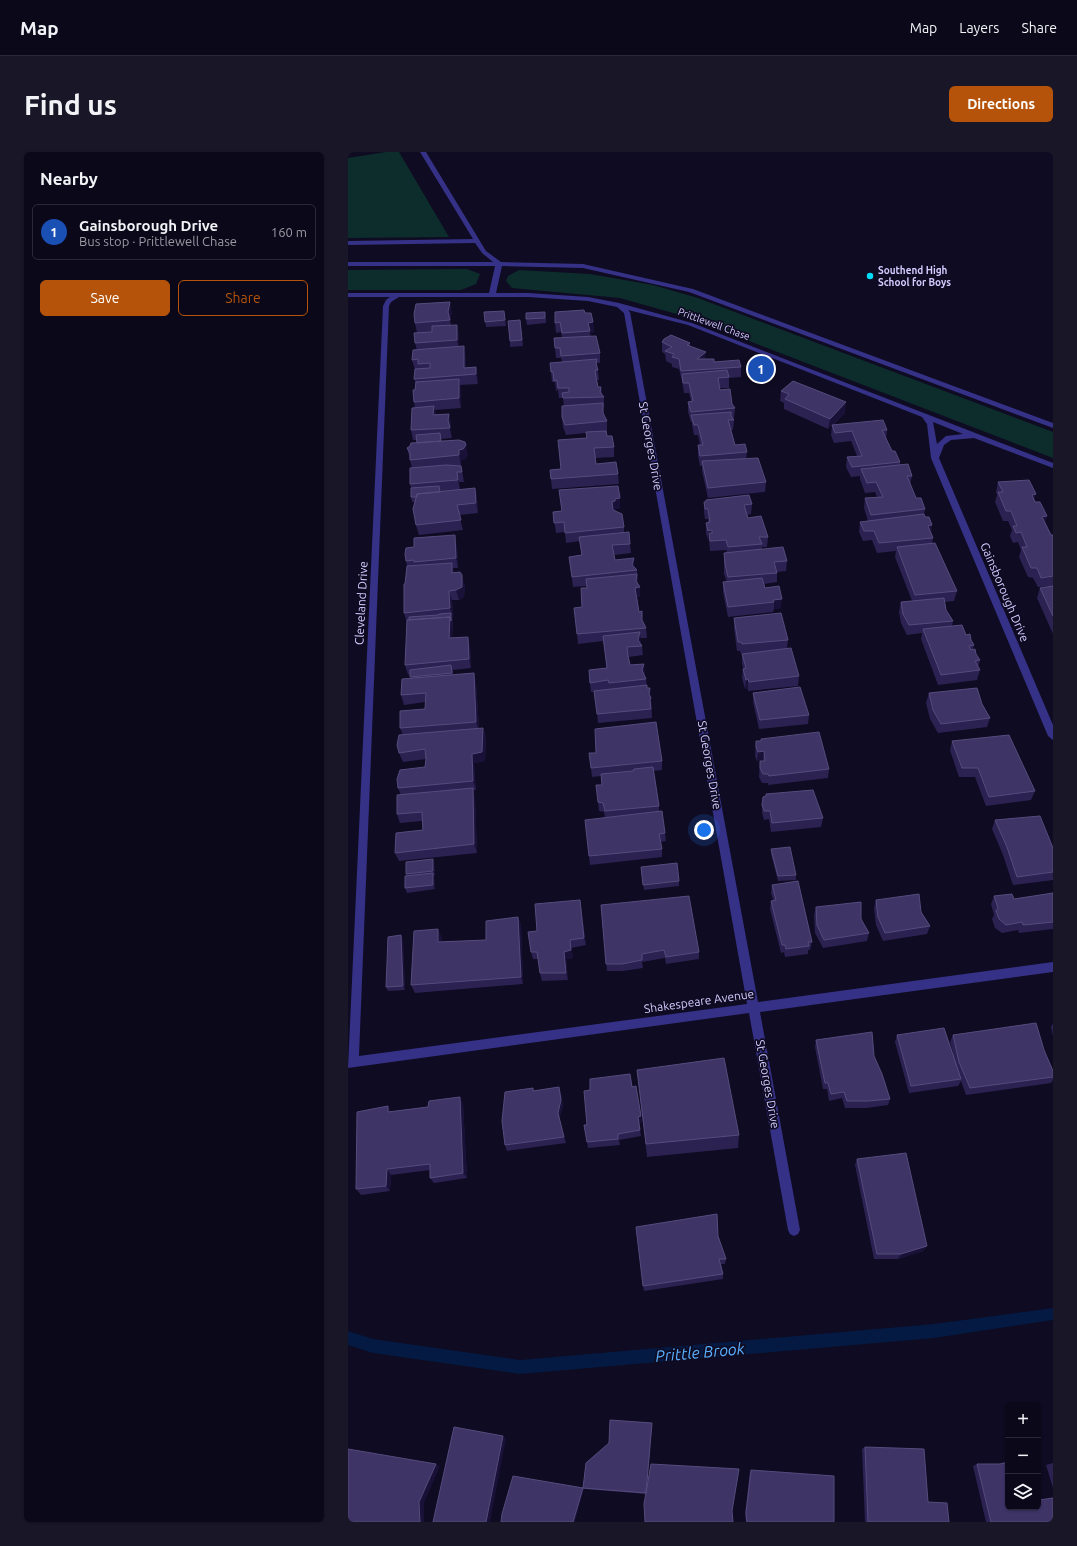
<!DOCTYPE html>
<meta charset="utf-8">
<style>
:root{--surface:#0b081a;--page:#191627;--text:#f1f3f6;--muted:#9a9aa2;--line:#2b2939;--accent:#b45309}
body{margin:0;font-family:Ubuntu,sans-serif;background:var(--page);color:var(--text)}
.controls{position:absolute;right:12px;bottom:12px;display:grid;overflow:hidden;border-radius:6px;box-shadow:0 1px 3px #0004}
.controls button{width:36px;height:36px;display:grid;place-items:center;padding:0;border:0;border-bottom:1px solid var(--line);background:var(--surface);color:var(--text);font:20px sans-serif}
.you{position:absolute;left:356px;top:678px;width:14px;height:14px;margin:-10px;border:3px solid #fff;border-radius:50%;background:#1a73e8;box-shadow:0 0 0 6px #1a73e833}
.badge{display:grid;place-items:center;width:26px;height:26px;border-radius:50%;background:var(--accent);color:#fff;font-size:13px;font-weight:700}
.pin{position:absolute;translate:-50% -50%;border:2px solid #fff;box-shadow:0 1px 4px #0006}
.list{margin:0;padding:0;list-style:none}
h2{display:flex;justify-content:space-between;align-items:center;height:52px;margin:0;padding:0 16px;font-size:17px}
h2 small{font-size:13px;font-weight:400;color:var(--muted)}
.list li{display:grid;grid-template-columns:26px 1fr auto;gap:12px;align-items:center;box-sizing:border-box;height:56px;margin:0 8px 8px;padding:0 8px;border:1px solid var(--line);border-radius:6px}
.list b{display:block;font-size:15px;white-space:nowrap}
.list p{margin:0;font-size:13px;white-space:nowrap;color:var(--muted)}
.list em{font-size:13px;font-style:normal;color:var(--muted)}
.actions{display:flex;gap:8px;padding:12px 16px}
.actions a{flex:1;padding:9px 0;border:1px solid var(--accent);border-radius:6px;text-align:center;font-size:14px;color:var(--accent)}
.actions .main{background:var(--accent);color:#fff}
.icon{flex:none;width:22px;height:22px;fill:none;stroke:currentColor;stroke-width:2;stroke-linecap:round;stroke-linejoin:round}
.map{position:relative;flex:none;width:705px;height:1370px;overflow:hidden;border-radius:6px}
header{display:flex;align-items:center;gap:24px;box-sizing:border-box;height:56px;padding:0 20px;background:var(--surface);border-bottom:1px solid var(--line)}
header strong{font-size:19px}
nav{display:flex;gap:22px;margin-inline-start:auto;font-size:14px}
.intro{display:flex;align-items:center;justify-content:space-between;box-sizing:border-box;height:96px;padding:0 24px}
h1{margin:0;font-size:28px}
.button{padding:10px 18px;border-radius:6px;background:var(--accent);color:#fff;font-size:14px;font-weight:700}
main{display:flex;gap:24px;padding:0 24px}
aside{flex:1;background:var(--surface);border-radius:6px;box-shadow:0 1px 3px #0004}
.map>svg:first-child{display:block}
.green{fill:#0d2d2c}
.lines{fill:none;stroke-linecap:round;stroke-linejoin:round}
.stream{fill:#041a42;fill-rule:evenodd}
.minor{fill:#353186;fill-rule:evenodd}
.wall{fill:#2c2252}
.shaded-wall{fill:#191137}
.building{fill:#3e3465;stroke:#554c7d}
.poi-dot{fill:#00dbf7;stroke:#0f0b22;stroke-width:1.5}
.labels{text-anchor:middle;dominant-baseline:central;stroke-width:3.5;stroke-linejoin:round;paint-order:stroke}
.far-poi-label{font-size:10px;font-weight:bold;fill:#d3ccff;stroke:#0f0b22;text-anchor:start}
.far-street-label{font-size:10px;fill:#d3ccff;stroke:#0f0b22}
.street-label{font-size:12px;fill:#d3ccff;stroke:#0f0b22}
.near-water-label{font-size:16px;font-style:italic;fill:#5ab0ff;stroke:#0f0b22}
</style>
<header>
<strong>Map</strong>
<nav><a>Map</a><a>Layers</a><a>Share</a></nav>
</header>
<div class="intro"><h1>Find us</h1><a class="button">Directions</a></div>
<main>
<aside>
<h2>Nearby<small></small></h2>
<ul class="list">
<li><span class="badge" style="background:#1a4fb4">1</span><div><b>Gainsborough Drive</b><p>Bus stop · Prittlewell Chase</p></div><em>160 m</em></li>
</ul>
<div class="actions"><a class="main">Save</a><a>Share</a></div>
</aside>
<div class="map">
<svg width="705" height="1370" viewBox="0 0 705 1370">
<rect width="100%" height="100%" fill="#0f0b22"/>
<path class="green" d="M38,0H51L101,85L0,86V6Z
M119,117L132,122L128,132L113,138H0V118Z
M171,118L242,122L305,133L350,146L705,280V306L339,165L272,146L164,136L158,129L160,124Z"/>
<g class="lines">
<path class="stream" d="M705,1156V1168L586,1186L172,1222L25,1201L0,1193V1179L25,1187L172,1208L586,1172Z"/>
<path class="minor" d="M72,0H78L138,99L153,110L235,112L345,137L705,271V276L341,140L235,116L154,114L148,141H180L240,145L271,151L344,171L705,311V316L626,286L603,288L596,293L591,306L705,573V588L700,584L583,306L579,272L574,265L340,173L280,158L282,160L410,850L705,810V820L412,860L452,1078L450,1082L446,1084L442,1082L440,1078L401,861L0,916L35,154L38,148L42,145H0V141H141L147,114H0V110H145L134,101L127,91L0,93V89L125,87ZM51,145H180L240,149L269,155L276,161L399,852L11,904L41,154L43,150ZM585,270L615,282L598,284L589,292Z"/>
</g>
<path class="wall" d="M156,159L158,174L138,175L136,160Z
M104,160L102,167L103,173L111,183V195L118,204V216L128,215L130,232L112,233L113,237V256L87,258L88,262H101L103,272L102,277L104,286L93,287V289L120,303L117,307L113,308V313L116,330H111L112,338L93,340L127,336L129,346L130,361L111,363L115,378L71,383L68,373L67,350H64L63,345V336L62,332L64,316L59,296L69,291V288H65L63,278L67,256L66,250L68,233L66,227L67,218L64,208L69,198L67,191L84,180L69,181L67,171Z
M237,161L245,170L246,180L242,181L243,184L252,201V211H249L251,228H248L250,235H253L254,242L256,245V255H255L256,263L259,269V280H258L259,284L266,295V305L247,306L248,312L270,322L271,332L204,337L202,318L213,317L238,286V281L218,283L215,275L214,265L216,254L215,246H211L210,238L208,239L207,230H204L202,211L214,210L213,206H208L206,186H214L213,180L208,181L207,171Z
M198,166V171L179,173L178,167Z
M172,168L175,194L162,195V189Z
M314,190L342,191V194L357,207L366,210L393,215V225L381,226V236H372V238L384,252L387,256L386,266H385L386,268L385,278H383L387,293L399,300L398,307L418,330L417,340L360,346L354,319V314H352L350,303V293H352L350,283H346L344,273V270H343L340,260V250L343,249L341,241H336L334,229L331,217L324,215V212L318,209L317,202L314,200Z
M433,239L497,261L485,273L539,278L538,287L544,299L552,310V313L564,324L562,332L568,346L577,357L576,362L577,365L584,373L583,380L585,386L584,392L609,439L606,449L596,450L598,458L605,469L604,474L618,483L623,488L626,493L625,497L628,502L632,508L630,515L632,518L629,528L590,533L573,487L574,481L559,483L553,471L551,460L553,450L564,449L547,405L548,399L529,401L524,388L515,389L511,380L512,370L520,369L516,356L517,346L529,345L527,340L517,341L512,327V324L503,325L498,315L499,305L509,304L503,289L486,291L483,283L484,273L480,277L436,257V251L432,249Z
M650,330L688,342L686,348L699,364L697,370L703,383H705V434L690,435L685,426L680,425L671,405L673,398L670,390L665,391L662,384L664,378L660,369H655L647,350L649,343L648,340Z
M272,346V356L268,357V359L276,375V381L282,392L283,401L266,403L267,408L287,415L289,418L290,431L292,445H289L291,460L295,470L298,476L299,486H292V491L294,494L295,503L281,505L282,513L296,512V523L298,527L299,536L303,546L304,566L250,571L247,540H243L242,531L259,516L255,489L230,492L229,482L234,455L239,436V434L225,435L221,405L234,403L232,389L218,391L217,380L208,381L205,360L214,359Z
M356,350L404,352L403,362L399,363L400,366L420,385L419,395H414V397L439,409L438,419L429,420V430L416,432L417,436L433,456L426,457L425,460L380,465L375,440V430H379L376,422V401L379,400L378,398L362,399L361,388H360L358,381V371H360V367H357L356,360Z
M109,393L110,416H105L106,421L117,433L116,445L111,448H104L105,466L104,486L122,494L123,516L105,518V523L128,530L131,576H135L138,585L137,609L126,611L128,638H125L127,645L129,701L51,709L47,701L75,678L74,669L52,671L49,662L53,643L50,636L77,615L78,607L55,610L51,601L55,583L52,576L77,557V550L56,553L53,543L63,526L62,522L60,523L57,513L59,471L56,461L57,432L59,414L58,409Z
M705,434V482L689,446L692,436Z
M386,466L440,488L439,497L451,524L450,534L400,539V537H397L394,526L395,516L394,512V502L429,498L393,502L392,499H389L386,476Z
M405,541L461,563L460,572L411,577L405,550Z
M581,541L634,552L642,566L639,575L590,581L582,567L578,551Z
M408,589L481,617L480,626L420,633V631H414L411,625L412,609H415V608L409,609L407,604Z
M604,589L687,639L683,648L638,654L627,625H611L602,598Z
M314,609V618L305,619L311,654V660L317,681L318,689L312,690L314,697V705L242,713L241,704L257,666L256,660L251,659L250,650L254,633L253,624L244,625L243,616Z
M415,645L475,666L473,675L423,680L421,667L416,668L414,661Z
M647,668L705,696V728L665,733L655,703L644,677Z
M423,697L448,723V728L430,729L423,702Z
M86,712L87,723L85,724L86,726L87,737L59,741L57,736L59,724L58,722Z
M293,715L331,729V734L296,738Z
M424,733L464,790L462,798H460V802L437,805L436,800L433,801L422,757L423,749L425,748L423,741Z
M705,741V777L671,781L670,778L654,781L647,776L644,767L646,763L643,752L646,744L666,747Z
M232,748L238,793L223,796L225,806L218,807L220,828L194,829L192,821L190,807H185L183,800L189,779Z
M528,748L573,760L582,774L579,782L535,789L528,773L526,756Z
M253,753L351,800V807L318,812L317,806L294,810L295,816L275,819H259Z
M468,755L513,767L521,781L519,789L475,796L467,781L466,763Z
M170,765L173,773L175,832L67,841L63,833L94,785L93,790L138,788Z
M53,783L55,788L57,838L40,839L38,835Z
M705,871V884L703,875Z
M549,883L605,901L602,890L605,883L696,898L705,919V928L703,931L618,943L613,929L610,934L561,941L547,890Z
M468,888L526,904L542,947L540,953L518,956H497L494,946L481,949L479,937H475L467,895Z
M289,918L391,983L390,996L299,1005Z
M211,935L213,942L215,954L211,967L218,991L159,999L157,993L185,936L186,939Z
M284,935L294,970L291,971L293,984L271,988L272,993L240,996L239,990V973Z
M115,952L119,1026L86,1031L82,1026V1018L43,1023L42,1039L13,1043L8,1037L43,960Z
M509,1007L579,1094L575,1099L550,1107H526L507,1013Z
M370,1084L378,1107L377,1112H373L375,1122V1127L296,1139L295,1134Z
M304,1271V1273L298,1342L236,1337L165,1324L235,1336Z
M517,1295L580,1350L601,1370H517L514,1297Z
M705,1311V1336L698,1313Z
M629,1312L691,1348L705,1370H638L625,1314Z
M403,1318L486,1370H398L397,1362L402,1320Z"/>
<path class="shaded-wall" d="M102,150L104,160L102,168L100,160Z
M245,170L246,180L242,181L240,171Z
M109,173L111,183V198L109,188Z
M116,194L118,204V223L116,216Z
M358,200L357,210L349,207Z
M128,215L130,225V232L128,222Z
M111,227L113,237V256L111,246Z
M498,250L497,261L480,277L482,267Z
M86,254L88,264L85,263Z
M101,262L103,272L102,277L100,268Z
M118,293L120,303L117,307L113,308V313L111,303V298Z
M109,320L111,330L112,338L110,328Z
M127,336L129,346L130,361L128,351Z
M688,342L685,352L684,343Z
M272,346V356L268,357V359L265,360L264,350L267,347Z
M699,364L696,374L694,365Z
M584,373L582,383L580,374Z
M364,378L363,388L361,381V388H360V379Z
M107,383L109,393L110,416L108,406Z
M286,406L287,416L284,413Z
M104,411L106,421L107,431L104,421Z
M289,422L290,432L292,435V445H288L287,436Z
M114,423L117,433L116,445L111,448L108,438Z
M101,439L104,448L105,466L102,456Z
M434,447L433,456L426,457V450L425,448Z
M103,461L105,466L103,495L101,486L102,465Z
M292,480L293,490L292,494L290,488Z
M120,485L122,494L123,516L121,507Z
M296,512L297,521L295,528L294,518Z
M126,521L128,530L131,579L128,570Z
M400,527V537H397L398,528Z
M302,536L304,556L302,558L301,542Z
M135,576L138,585L137,609L126,611L128,638L125,629L124,602Z
M416,599L415,608L409,609L410,600Z
M125,636L127,645L129,701L126,692Z
M85,707L86,712L87,723L85,719Z
M85,721L86,726L87,737L85,733Z
M232,748L233,756L238,793L236,786Z
M170,765L173,773L175,832L173,825Z
M90,777L94,785L93,798L90,790Z
M53,783L55,788L57,838L55,834Z
M222,788L225,806L218,807L220,828L218,821L216,800Z
M211,935L213,942L215,954L211,967L218,991L210,961Z
M112,945L115,952L119,1026L115,1021Z
M40,954L44,961L40,960Z
M293,964L294,970L291,971L290,965Z
M39,1017L43,1023L42,1039L38,1034Z
M579,1094L575,1099L550,1107L553,1102Z
M155,1284L158,1287L142,1370H138Z
M88,1312L92,1314L76,1351V1370H72L71,1350Z
M235,1336L236,1337L227,1370H225Z"/>
<path class="building" d="M102,150L100,160L102,168L67,171L66,162L68,152Z
M236,158L237,161H243L245,170L240,171L242,179L214,181L212,170L207,171V160Z
M156,159L157,168L137,170L136,160Z
M197,160V166L178,167V161Z
M172,168L174,188L162,189L160,169Z
M109,173V188L67,191L66,181L84,180V174Z
M323,183L342,191L339,193L358,200L349,207H366V210L391,208L393,215L333,219L331,207L324,205L326,202L317,199L324,195L314,190L316,187Z
M248,184L252,201L213,204L212,196H207L206,186Z
M116,194V216L128,215V222L66,227L67,217L82,216V211L70,212V207L64,208L65,198Z
M249,207L248,212L250,218H247L248,225L250,235H253L252,240L256,245L215,246L214,241L221,240V236H210L209,228L206,229L205,220H203L202,211Z
M379,218L381,225L370,226L372,238L382,237L384,252L387,256L343,260L340,250L345,249L341,231H335L334,222Z
M111,227V246L66,250L65,238H67L68,230Z
M445,229L498,250L482,267L437,247L441,242L433,239Z
M255,251V261L259,269L217,273L214,265V254Z
M86,254L85,263L101,262L100,268L102,276L63,278L64,256Z
M383,260V264L386,268H380L387,293L397,292L399,300L352,304L350,293H355L350,273H346L343,263Z
M535,268L539,278H534L544,299H547L552,310L504,315L499,305L514,304L504,279L487,281L484,273Z
M258,279L259,284H264L266,295L246,296L248,312L268,310L270,322L203,327L202,318L213,317L210,288L239,286L238,280Z
M92,281L93,289L69,291L68,283Z
M111,288L117,290L118,293L115,297L111,298V303L62,308V301L59,296L62,294L63,291Z
M410,306L418,330L360,336L354,309Z
M560,312L564,324H559L568,346H573L577,357L523,363L517,346L535,345L528,330L519,331L513,317Z
M98,313L113,314L114,320H109L110,328L62,332V316Z
M681,328L688,342L684,343L687,350H692L699,364L694,365L703,383H705V424L693,426L689,416H683L674,395H679L673,380L668,381L665,374H669L663,359H658L650,340H655L650,330Z
M91,334L92,340L69,342V345H63V336Z
M270,334L272,346L267,347V349L264,350L265,358L274,362L276,375L217,381L216,370L206,371L205,360L214,359L211,338Z
M127,336L128,351L109,353L113,368L68,373L65,357L69,342Z
M401,343L404,352L396,353L400,366L413,364L420,385H411L414,392L380,395L378,388L362,389L361,381H364V378L360,379L358,371L362,370L360,357H357L356,350H358V348Z
M576,362L577,365H581L584,373L580,374L585,386L531,391L526,379H516L512,370Z
M281,380L282,392L264,393L267,408L286,406L284,413L289,418L224,425L221,405L234,403L231,385Z
M107,383L108,406L66,410V408L58,409L57,402L58,396L66,395V386Z
M587,391L609,439L567,443L549,395Z
M435,395L439,409L426,410L429,421L380,425L377,412L376,401Z
M104,411V421L112,420L114,423V435L108,438L101,439L102,456L56,461V432H57L59,414Z
M289,422L288,429L292,435L287,436L291,460L294,459V468L298,476L229,482L226,456L234,455L233,436H239L238,427Z
M414,426L417,436L431,434L434,447L425,448L426,450L380,455L375,430Z
M705,434V464L692,436Z
M596,446L598,458L605,469L561,473L555,462L553,450Z
M103,461V469L102,465L61,468V465L90,463L91,462Z
M433,461L440,488L394,492L393,490H390L386,466Z
M102,465L101,486L120,485L121,507L57,513L59,468Z
M614,473L618,483L622,482L623,488L626,493L621,494L623,498L627,497L628,502L632,508L627,509L632,518L593,523L575,477Z
M292,480L290,488L294,494L279,495L280,504L282,513L296,512L294,518L298,527L261,531L260,528L242,531L241,518L259,516L255,484Z
M443,496L451,524L401,530L400,527L398,528L395,517L398,516L394,502Z
M103,513L104,521L62,525V518Z
M126,521L128,570L52,576V559L77,557L78,541L53,543L54,527Z
M299,533V536H302L301,542L303,546L302,548L303,557L249,562L246,539Z
M452,535L461,563L412,568L405,541Z
M629,536L634,552L642,566L593,572L585,558L581,541Z
M308,570L314,609L243,616L241,601H248L247,577Z
M135,576L134,600L124,602L125,629L50,636L49,627L52,618L77,615L78,607L77,597L51,601L49,593L51,583Z
M471,580L481,617L421,624L420,622H415L412,616V609H417L416,599L410,600L408,595V589H413V587Z
M661,583L687,639L641,645L630,616H614L604,589Z
M305,615L311,654L257,659L255,651L250,650L248,633H254L253,622L285,619L286,617Z
M125,636L126,692L47,701L48,681L75,678L74,660L49,662V643Z
M465,638L475,666L424,671L422,659H416L414,653L415,645L418,644V642Z
M314,659L317,681L311,682L314,697L241,704L237,668Z
M692,664L705,696V720L669,725L659,695L647,668Z
M442,695L448,723L430,724L423,697Z
M85,707V719L58,722V710Z
M329,711L331,729L295,733L293,715Z
M85,721V733L57,736V724Z
M450,729L464,790H460L461,794L438,797L437,793H434L423,749L428,748L424,733Z
M705,741V770L675,773L674,770L658,773L651,767L648,759L650,756L646,744L664,742L666,747Z
M571,742L573,760L582,774L537,781L530,765L528,748Z
M341,744L351,800L318,805L316,798L294,802V808L274,812H258L253,753Z
M232,748L236,786L222,788L223,798L216,800L218,821H192L189,800H183L180,780L189,779L187,752Z
M513,750V767L521,781L476,788L469,773L468,755Z
M170,765L173,825L63,833L66,779L90,777V790L138,788V769Z
M53,783L55,834L38,835L40,785Z
M688,871L696,898L705,919V925L622,936L611,910L605,883Z
M596,876L613,927L563,934L549,883Z
M524,880L526,904L534,922L542,947L520,949H499L496,940L483,942L480,931H477L468,888Z
M376,906L391,983L298,992L289,918Z
M282,922L284,935L288,934L293,964L290,965L292,978L270,982V987L239,990L236,973H239L236,939L242,938V927Z
M211,935L213,948L210,961L216,985L157,993L154,969L157,940L185,936V939Z
M112,945L115,1021L82,1026V1012L39,1017L38,1034L8,1037L9,960L40,954V960L80,955L81,949Z
M558,1001L579,1094L553,1102H529L509,1007Z
M369,1062L370,1084L378,1107H371L375,1122L295,1134L288,1075Z
M262,1268L304,1271L298,1341L235,1336L238,1311L261,1291Z
M106,1275L155,1284L138,1370H85Z
M517,1295L576,1297L580,1350L599,1351L601,1370H520Z
M0,1297L88,1312L71,1350L72,1370H0Z
M660,1310V1355H690V1344L691,1348L705,1346V1370H643L629,1312H652Z
M303,1312L391,1317L384,1359L385,1370H297L296,1352Z
M403,1318L486,1324V1370H399L398,1361Z
M165,1324L235,1336L225,1370H153L154,1362Z"/>
<circle class="poi-dot" cx="522" cy="124" r="4"/>
<g class="labels">
<g class="far-poi-label">
<text x="530" y="118">Southend High<tspan x="530" dy="12">School for Boys</tspan></text>
</g>
<g class="far-street-label">
<text transform="translate(366 172) rotate(20)">Prittlewell Chase</text>
</g>
<g class="street-label">
<text transform="translate(303 294) rotate(80)">St Georges Drive</text>
<text transform="translate(657 440) rotate(67)">Gainsborough Drive</text>
<text transform="translate(13 451) rotate(-87)">Cleveland Drive</text>
<text transform="translate(362 613) rotate(80)">St Georges Drive</text>
<text transform="translate(351 849) rotate(-8)">Shakespeare Avenue</text>
<text transform="translate(420 932) rotate(80)">St Georges Drive</text>
</g>
<g class="near-water-label">
<text transform="translate(352 1200) rotate(-5)">Prittle Brook</text>
</g>
</g>
</svg>
<div class="controls">
<button>+</button>
<button>−</button>
<button><svg class="icon" aria-label="layers" viewBox="0 0 24 24"><path d="M12 4l9 5-9 5-9-5zM3 14l9 5 9-5"/></svg></button>
</div>
<div class="you"></div>
<div class="pin badge" style="left:413px;top:217px;background:#1a4fb4">1</div>
</div>
</main>
